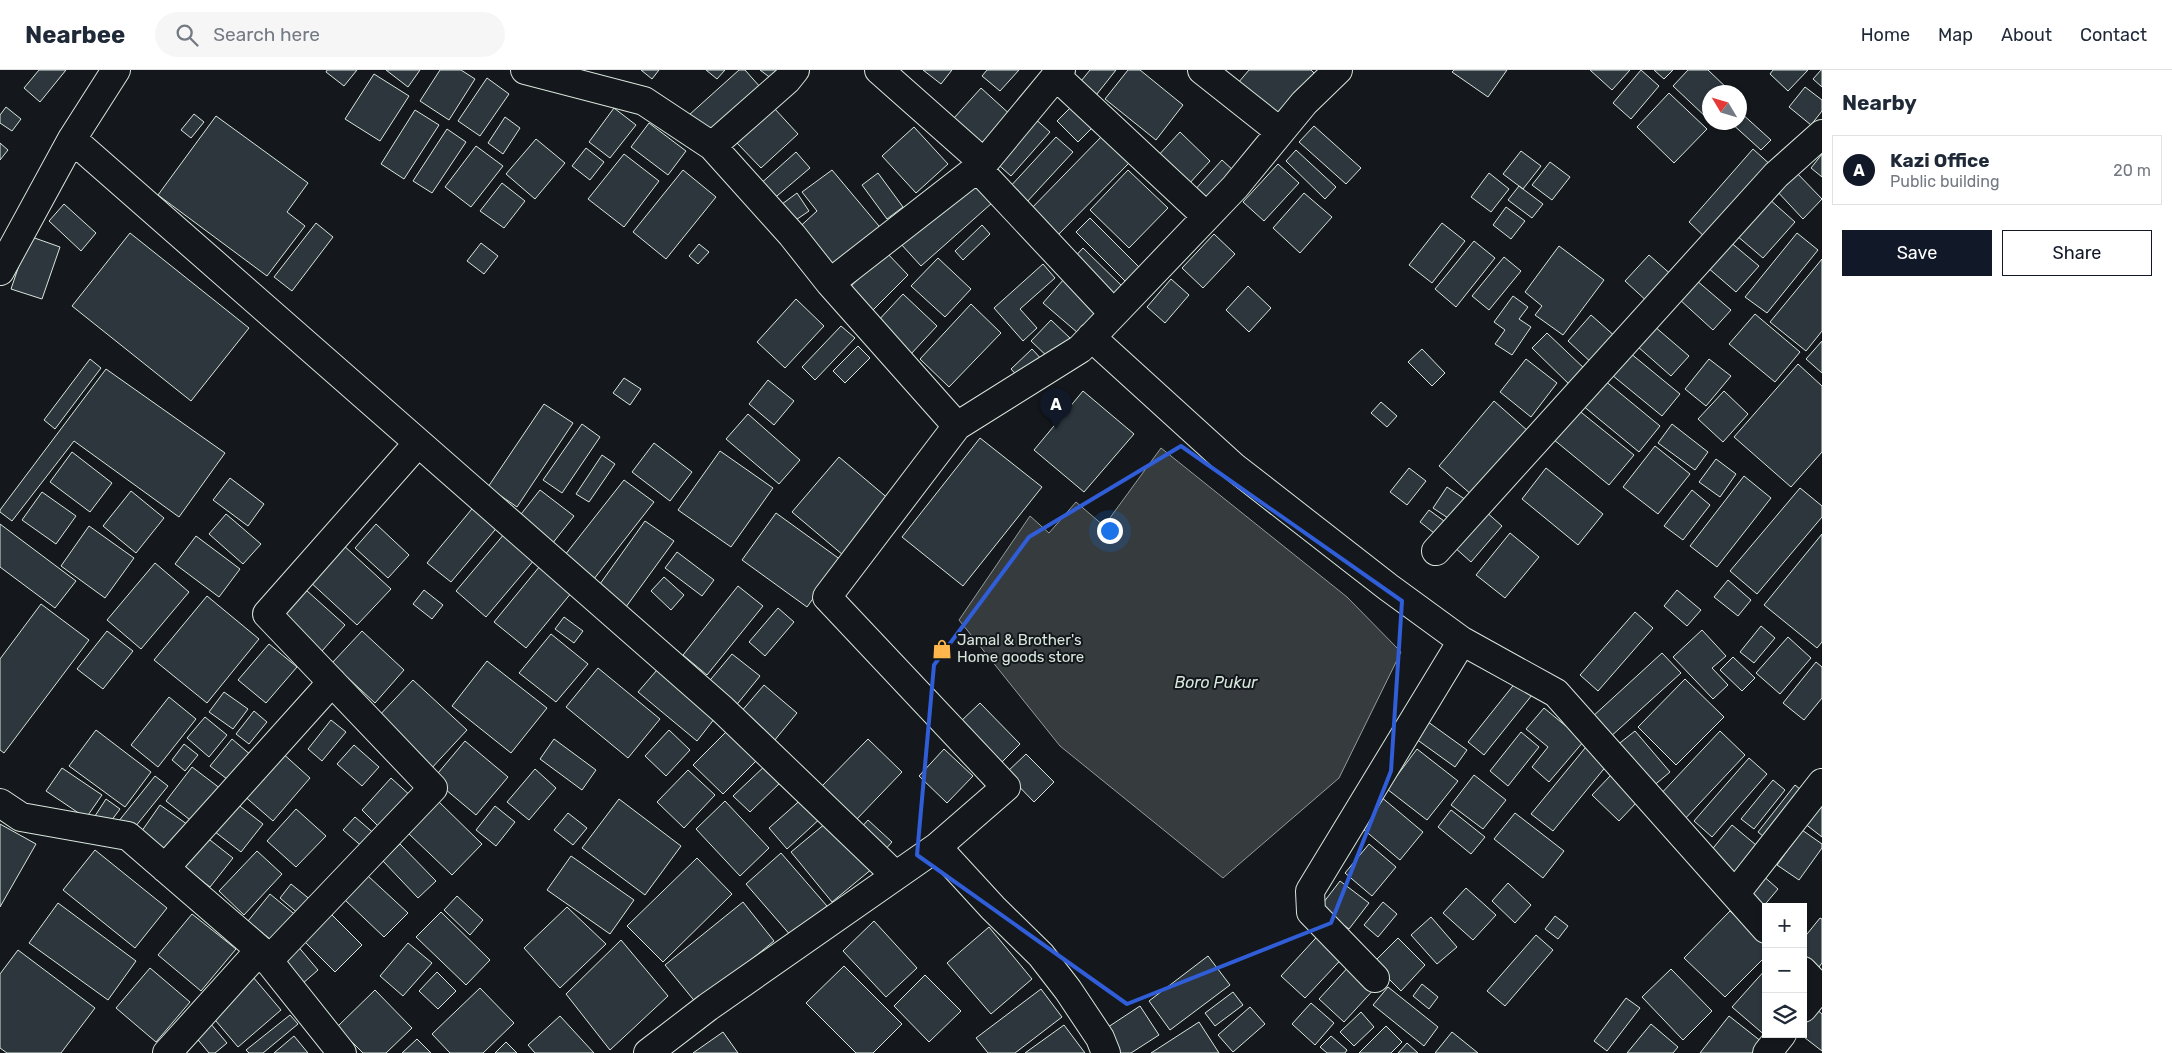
<!DOCTYPE html>
<meta charset="utf-8">
<style>
:root{--surface:#fff;--page:#f6f6f7;--text:#1f2937;--muted:#747a83;--line:#e0e1e3;--accent:#111827}
body{margin:0;font-family:Rubik,sans-serif;background:var(--page);color:var(--text)}
.controls{position:absolute;right:15px;bottom:15px;display:grid;overflow:hidden;border-radius:0px;box-shadow:0 1px 4px #0004}
.controls button{width:45px;height:45px;display:grid;place-items:center;padding:0;border:0;border-bottom:1px solid var(--line);background:var(--surface);color:var(--text);font:25px sans-serif}
.compass{position:absolute;left:1702px;top:15px;width:45px;height:45px;border-radius:50%;background:var(--surface);box-shadow:0 1px 4px #0004;rotate:308deg}
.you{position:absolute;left:1109px;top:460px;width:18px;height:18px;margin:-12px;border:4px solid #fff;border-radius:50%;background:#1a73e8;box-shadow:0 0 0 8px #1a73e833}
.badge{display:grid;place-items:center;width:32px;height:32px;border-radius:50%;background:var(--accent);color:#fff;font-size:16px;font-weight:700}
.pin{position:absolute;translate:-50% -41px;filter:drop-shadow(0 1px 2px #0008)}
.pin::after{content:'';position:absolute;top:26px;width:18px;height:15px;background:inherit;clip-path:polygon(0 0,100% 0,50% 100%)}
.list{margin:0;padding:0;list-style:none}
h2{display:flex;justify-content:space-between;align-items:center;height:65px;margin:0;padding:0 20px;font-size:21px}
h2 small{font-size:16px;font-weight:400;color:var(--muted)}
.list li{display:grid;grid-template-columns:32px 1fr auto;gap:15px;align-items:center;box-sizing:border-box;height:70px;margin:0 10px 10px;padding:0 10px;border:1px solid var(--line);border-radius:0px}
.list b{display:block;font-size:19px;white-space:nowrap}
.list p{margin:0;font-size:16px;white-space:nowrap;color:var(--muted)}
.list em{font-size:16px;font-style:normal;color:var(--muted)}
.actions{display:flex;gap:10px;padding:15px 20px}
.actions a{flex:1;padding:11px 0;border:1px solid var(--accent);border-radius:0px;text-align:center;font-size:18px;color:var(--accent)}
.actions .main{background:var(--accent);color:#fff}
.icon{flex:none;width:28px;height:28px;fill:none;stroke:currentColor;stroke-width:2;stroke-linecap:round;stroke-linejoin:round}
.map{position:relative;flex:none;width:1822px;height:983px;overflow:hidden}
header{display:flex;align-items:center;gap:30px;box-sizing:border-box;height:70px;padding:0 25px;background:var(--surface);border-bottom:1px solid var(--line)}
header strong{font-size:24px}
nav{display:flex;gap:28px;margin-inline-start:auto;font-size:18px}
.search{width:350px;height:45px;background:var(--page);display:flex;align-items:center;gap:12px;box-sizing:border-box;padding:0 18px;border-radius:28px;color:var(--muted);font-size:19px}
main{display:flex}
aside{flex:1;background:var(--surface)}
.map>svg:first-child{display:block}
.water{fill:#363b3e;stroke:#939e99}
.building{fill:#2c363c;stroke:#d8e6dc}
.lines{fill:none;stroke-linecap:round;stroke-linejoin:round}
.minor-casing{stroke:#d8e6dc;stroke-width:30}
.minor{stroke:#14181c;stroke-width:28}
.marked{fill:none;stroke:#305dd8;stroke-width:4;stroke-linejoin:round}
.labels{text-anchor:middle;dominant-baseline:central;stroke-width:4;stroke-linejoin:round;paint-order:stroke}
.poi-label{font-size:15px;fill:#d8e6dc;stroke:#14181c;text-anchor:start}
.water-label{font-size:16px;font-style:italic;fill:#d8e6dc;stroke:#14181c}
</style>
<header>
<strong>Nearbee</strong>
<div class="search"><svg class="icon" aria-label="search" viewBox="0 0 24 24"><circle cx="10" cy="10" r="6"/><path d="M15 15l6 6"/></svg>Search here</div>
<nav><a>Home</a><a>Map</a><a>About</a><a>Contact</a></nav>
</header>
<main>
<div class="map">
<svg width="1822" height="983" viewBox="0 0 1822 983">
<rect width="100%" height="100%" fill="#14181c"/>
<path class="water" d="M1161,378L1347,527L1401,582L1339,708L1223,808L1060,676L959,550L1030,446L1049,463L1076,432L1104,456Z"/>
<path class="building" d="M39,0H66L40,32L24,18Z
M327,0H357L344,16L326,2Z
M386,0H420L408,17Z
M440,0H461L475,9L449,50L420,31Z
M641,0H659L652,9Z
M706,0H725L717,9Z
M739,0H745L761,18L708,66L689,45Z
M760,0H778L772,9Z
M923,0H952L941,14Z
M987,0H1019L1000,21L982,6Z
M1090,0H1116L1093,29L1077,16Z
M1128,0H1140L1183,35L1156,70L1105,29Z
M1249,0H1311L1315,4L1278,47L1238,13Z
M1454,0H1507L1488,27L1452,2Z
M1590,0H1630L1612,20Z
M1641,0L1659,16L1631,49L1613,33Z
M1654,0H1673L1664,9Z
M1688,0H1708L1731,22H1710V45L1707,48L1673,16Z
M1773,0H1808L1788,21L1770,4Z
M1821,0H1822V17L1813,9Z
M374,4L409,26L380,71L345,49Z
M487,8L509,24L480,66L458,51Z
M1805,17L1822,30V41L1811,55L1789,37Z
M981,18L1013,47L987,77L954,48Z
M1669,23L1707,59L1674,93L1637,57Z
M1075,33L1096,54L1078,72L1057,51Z
M6,37L21,49L12,61L0,53V45Z
M614,38L636,55L610,88L589,72Z
M774,38L798,64L761,98L737,73Z
M415,40L439,55L404,109L381,94Z
M1740,42L1771,70L1761,80L1730,52H1740Z
M194,44L204,52L191,68L181,60Z
M216,46L308,113L287,142L305,156L267,206L158,125Z
M505,47L520,58L503,84L488,73Z
M1033,47L1050,62L1011,106L994,91Z
M649,53L686,81L668,105L631,77Z
M1314,56L1361,98L1346,114L1299,72Z
M914,57L948,94L916,123L882,86Z
M447,59L466,72L432,123L413,111Z
M1180,62L1210,91L1187,116L1156,88Z
M1104,64L1131,91L1053,170L1026,144Z
M1056,67L1073,82L1025,134L1008,119Z
M536,69L565,93L535,129L506,104Z
M0,73L8,80L0,90Z
M476,76L503,96L471,137L445,117Z
M586,78L604,92L590,110L572,96Z
M1753,79L1773,97L1708,170L1689,152Z
M1296,80L1336,117L1325,129L1286,91Z
M1521,81L1541,96L1523,119L1503,104Z
M796,82L810,98L771,131L758,116Z
M624,84L659,111L624,157L588,129Z
M1822,84V107L1811,98Z
M1222,90L1235,102L1205,135L1192,123Z
M1550,92L1570,107L1552,130L1532,115Z
M1278,94L1299,113L1264,151L1243,132Z
M683,100L716,127L666,189L633,162Z
M832,100L884,162L831,207L794,162L817,141L802,122Z
M1128,100L1168,138L1129,178L1090,140Z
M1794,100L1822,129L1803,149L1775,119Z
M878,103L903,137L887,149L862,115Z
M1489,103L1509,119L1491,142L1471,127Z
M971,109L992,133L921,196L900,173Z
M502,113L525,131L504,158L480,141Z
M1519,116L1543,134L1532,148L1508,130Z
M797,123L809,141L790,154L778,137Z
M1304,123L1332,147L1300,183L1273,158Z
M1768,128L1795,152L1763,188L1736,165Z
M64,134L96,163L81,181L49,151Z
M1506,137L1525,151L1511,169L1493,155Z
M1090,148L1139,197L1125,211L1076,162Z
M316,153L333,167L292,221L274,207Z
M1442,153L1465,171L1432,213L1409,195Z
M982,155L990,164L963,190L955,181Z
M130,163L249,258L191,331L72,236Z
M1797,163L1818,180L1767,243L1745,227Z
M1214,164L1235,184L1203,218L1182,198Z
M29,166L60,177L42,229L11,219Z
M1474,171L1495,188L1456,237L1435,219Z
M1729,171L1759,196L1736,222L1707,197Z
M481,173L498,186L484,204L467,191Z
M699,174L709,182L698,194L689,186Z
M1559,176L1604,210L1563,265L1535,245L1542,236L1525,222Z
M1083,178L1123,217L1109,231L1069,193Z
M886,182L908,205L867,246L844,223Z
M1649,185L1674,207L1650,234L1625,211Z
M1504,187L1521,201L1489,240L1472,226Z
M938,188L971,219L945,247L911,216Z
M1822,189V261L1806,281L1770,252Z
M1043,194L1055,208L1020,239L1037,258L1023,271L994,238Z
M1064,209L1099,239L1078,263L1043,233Z
M1171,209L1189,225L1165,253L1147,237Z
M1696,210L1731,240L1713,260L1679,229Z
M1248,216L1271,238L1249,262L1226,240Z
M903,224L937,256L910,285L876,253Z
M1513,226L1528,237L1519,249L1531,257L1512,285L1495,274L1505,260L1494,252Z
M796,229L824,256L785,298L757,272Z
M971,234L1001,263L949,317L920,289Z
M1755,244L1800,282L1775,312L1729,274Z
M1591,245L1617,268L1593,294L1568,271Z
M1051,250L1071,269L1051,290L1031,271Z
M841,256L855,268L815,310L802,297Z
M1654,256L1689,286L1671,306L1637,276Z
M1547,263L1587,301L1572,317L1532,278Z
M1822,271V303L1806,289Z
M858,276L870,288L845,313L833,301Z
M1032,279L1045,293L1023,312L1011,299Z
M1422,279L1445,303L1432,316L1408,292Z
M1630,283L1680,324L1662,346L1612,305Z
M90,289L101,298L55,359L44,350Z
M1526,289L1557,313L1531,347L1500,322Z
M1709,289L1731,306L1706,336L1685,319Z
M1798,294L1822,316V382L1791,417L1734,367Z
M106,299L225,383L179,447L74,371L12,451L0,442V440Z
M624,308L641,319L630,335L613,323Z
M768,310L794,331L774,355L749,334Z
M1604,310L1660,356L1639,382L1582,335Z
M1083,321L1134,364L1084,422L1034,380Z
M1724,321L1748,344L1723,372L1698,349Z
M1494,331L1528,361L1473,426L1439,396Z
M1381,332L1397,346L1387,357L1371,343Z
M544,334L573,353L517,437L488,417Z
M1577,339L1634,385L1609,415L1553,369Z
M748,344L800,390L779,414L726,369Z
M582,354L600,367L562,423L543,410Z
M1672,354L1708,382L1695,400L1658,373Z
M980,368L1042,417L963,516L902,467Z
M654,373L692,402L670,431L632,402Z
M1655,376L1690,404L1658,444L1623,417Z
M720,381L773,418L731,477L678,440Z
M72,382L112,413L90,442L50,412Z
M602,385L615,394L589,432L576,424Z
M839,387L890,430L843,485L792,442Z
M1716,389L1736,404L1720,427L1699,412Z
M1409,398L1426,411L1407,435L1390,422Z
M1546,398L1603,444L1578,475L1522,429Z
M1744,406L1771,428L1717,497L1690,476Z
M230,408L264,434L248,456L213,430Z
M624,410L654,432L590,514L561,490Z
M1447,417L1466,430L1451,450L1433,438Z
M1800,418L1822,436V447L1757,524L1730,501Z
M540,420L574,446L552,474L518,448Z
M1692,420L1710,435L1683,470L1664,456Z
M131,421L164,448L136,483L103,456Z
M42,422L76,446L56,474L22,450Z
M476,434L500,454L451,512L427,493Z
M1429,440L1444,451L1434,463L1420,452Z
M1484,440L1502,456L1471,492L1453,476Z
M776,443L841,490L807,537L742,490Z
M226,444L261,474L243,494L209,464Z
M645,451L674,471L623,541L595,521Z
M0,454L76,511L55,538L0,497Z
M376,454L409,485L388,508L355,478Z
M89,456L134,488L105,528L61,496Z
M505,463L535,489L486,547L456,521Z
M1510,463L1539,487L1505,528L1476,505Z
M1822,464V572L1817,578L1764,535Z
M196,466L240,499L219,527L175,494Z
M342,474L391,519L357,555L308,510Z
M677,482L714,510L702,526L665,498Z
M155,493L189,522L141,579L107,550Z
M540,496L572,522L526,578L494,552Z
M664,507L684,525L671,540L651,521Z
M1728,510L1751,530L1738,546L1714,527Z
M738,516L763,536L707,605L683,585Z
M306,520L345,555L322,581L283,545Z
M424,520L443,535L432,549L413,534Z
M1677,520L1701,540L1687,556L1664,536Z
M207,526L259,569L207,633L154,590Z
M41,534L89,570L4,683L0,680V589Z
M778,538L794,552L765,586L749,572Z
M1635,542L1653,558L1598,621L1580,605Z
M564,547L583,561L574,573L555,559Z
M1761,556L1775,568L1754,593L1740,582Z
M1702,560L1726,586L1712,598L1728,615L1713,629L1673,587Z
M107,561L133,581L103,619L77,599Z
M362,561L404,600L375,633L332,593Z
M551,564L588,594L556,632L519,603Z
M1788,567L1811,588L1780,624L1756,603Z
M269,574L297,597L266,633L238,610Z
M1662,583L1681,603L1609,668L1591,648Z
M732,584L760,606L734,638L706,615Z
M1733,587L1755,608L1742,621L1720,600Z
M487,591L547,638L511,683L452,636Z
M1816,592L1822,597V628L1804,650L1783,633Z
M598,598L660,649L628,688L566,637Z
M657,600L715,648L697,671L638,622Z
M1685,609L1724,647L1676,695L1638,657Z
M413,610L467,660L429,701L375,650Z
M1516,612L1532,625L1484,685L1468,672Z
M764,615L797,643L774,671L740,643Z
M224,622L248,639L233,659L209,642Z
M169,627L196,649L158,697L131,675Z
M980,633L1020,674L1000,694L959,653Z
M1544,638L1584,671L1549,712L1532,697L1548,677L1526,659Z
M254,641L267,652L249,674L236,664Z
M205,647L227,665L209,687L187,668Z
M1424,649L1467,680L1455,697L1412,666Z
M331,650L346,662L322,691L308,679Z
M730,658L760,687L723,724L693,695Z
M96,660L151,702L125,737L69,696Z
M669,660L690,680L666,706L645,686Z
M1635,661L1670,702L1651,718L1616,676Z
M1720,661L1745,685L1682,752L1657,728Z
M1521,662L1539,677L1508,716L1490,701Z
M232,669L252,686L231,712L210,696Z
M554,669L596,700L582,720L540,689Z
M868,669L902,702L855,751L821,717Z
M465,671L508,707L476,745L433,709Z
M1590,672L1612,689L1553,761L1531,744Z
M184,674L198,685L185,701L172,690Z
M354,675L379,697L362,716L337,694Z
M944,679L973,706L947,733L919,706Z
M1417,679L1458,711L1427,750L1387,719Z
M280,681L310,708L273,751L242,724Z
M1026,684L1054,712L1034,732L1006,703Z
M1749,688L1767,704L1712,767L1694,751Z
M767,694L783,710L750,742L733,726Z
M192,697L221,719L194,753L166,731Z
M62,698L102,725L86,748L46,721Z
M535,699L556,718L529,750L507,732Z
M688,700L715,725L684,758L657,732Z
M1474,705L1506,730L1483,759L1451,735Z
M1611,705L1638,731L1619,751L1592,725Z
M155,706L168,716L131,762L118,752Z
M391,708L413,728L383,761L362,740Z
M1773,710L1785,720L1754,759L1741,749Z
M1795,715L1806,724L1769,771L1758,762Z
M805,726L823,746L787,779L769,758Z
M1380,726L1423,762L1400,790L1357,754Z
M106,729L120,739L108,755L95,746Z
M619,729L681,776L645,825L582,778Z
M232,730L263,754L241,782L210,758Z
M438,731L482,774L452,805L408,763Z
M725,731L769,778L740,806L696,759Z
M1822,731V767L1804,753Z
M160,735L191,757L169,787L139,765Z
M495,736L515,752L496,776L476,760Z
M296,739L326,766L296,797L267,771Z
M1451,740L1485,767L1471,784L1438,757Z
M568,743L587,758L573,775L554,760Z
M1515,743L1564,781L1543,808L1494,769Z
M355,747L377,766L365,779L343,760Z
M832,748L873,798L832,832L791,782Z
M868,750L892,772L883,782L859,760Z
M0,754L36,774L0,837Z
M1732,755L1762,780L1735,812L1705,788Z
M1802,760L1822,774V778L1799,810L1777,795Z
M201,763L233,788L210,817L178,792Z
M400,774L436,811L418,828L383,791Z
M1369,774L1396,797L1372,826L1345,803Z
M95,780L167,838L135,878L63,820Z
M257,781L282,804L244,845L219,821Z
M781,783L827,836L792,867L746,814Z
M571,786L634,830L610,864L547,820Z
M697,788L732,824L663,892L627,856Z
M1761,804L1778,819L1762,838L1745,823Z
M368,806L408,843L384,867L345,830Z
M1340,811L1369,833L1349,859L1320,837Z
M1508,813L1531,835L1515,853L1492,831Z
M291,814L312,831L300,845L280,828Z
M1466,818L1496,845L1473,870L1443,843Z
M270,824L298,847L276,874L248,851Z
M457,826L483,850L470,865L444,840Z
M743,832L774,871L697,934L665,895Z
M1383,832L1397,844L1378,867L1364,855Z
M58,833L136,891L108,930L29,873Z
M567,837L606,874L560,918L524,878Z
M1730,841L1766,877V886L1725,927L1684,888Z
M441,842L490,890L466,915L416,867Z
M192,844L236,879L201,921L158,885Z
M331,844L362,875L335,902L304,871Z
M1555,846L1568,856L1558,869L1545,859Z
M1431,847L1457,877L1437,894L1411,865Z
M1820,848L1822,849V893L1819,897L1803,885V869Z
M874,851L917,898L886,927L843,881Z
M989,857L1032,909L991,944L947,893Z
M1325,858L1349,881L1305,928L1281,906Z
M1536,865L1553,880L1505,936L1487,921Z
M1398,868L1425,895L1401,921L1373,893Z
M621,870L668,926L610,980L566,924Z
M408,873L432,893L403,926L380,906Z
M296,874L318,900L302,914L280,888Z
M18,880L95,938L61,983H7L0,978V904Z
M1208,886L1230,915L1170,960L1149,931Z
M1352,893L1377,916L1344,952L1319,929Z
M844,896L902,954L873,983H856L806,933Z
M150,898L190,932L156,972L116,938Z
M1671,899L1712,941L1683,970L1642,927Z
M1766,899V964L1767,967L1732,937Z
M437,902L456,921L438,939L419,921Z
M925,905L961,941L929,972L894,936Z
M253,907L281,940L238,977L210,944Z
M1422,914L1438,927L1429,939L1413,926Z
M1388,917L1438,957L1424,976L1373,935Z
M480,918L514,953L483,983H450L432,964Z
M1041,919L1062,947L1015,983H988L976,968Z
M375,920L412,958L386,983H363L337,957Z
M1233,922L1243,935L1215,956L1205,943Z
M1626,928L1640,938L1607,981L1594,971Z
M1311,933L1334,953L1315,975L1292,954Z
M1140,936L1159,965L1131,983H1113L1099,963Z
M1250,937L1265,954L1233,982L1218,965Z
M1815,938L1822,944V981L1800,964H1803V953Z
M1361,942L1374,957L1354,976L1340,962Z
M290,945L298,954L263,983H249L246,980Z
M560,946L594,983H535L528,975Z
M1729,946L1762,972L1753,983H1700Z
M1199,952L1219,983H1151Z
M210,953L227,973L215,983H209L194,965Z
M1651,954L1678,977L1673,983H1627Z
M1064,955L1085,983H1025Z
M1386,956L1402,972L1391,983H1359Z
M723,962L738,983H693Z
M1452,962L1478,983H1435Z
M294,966L308,983H274Z
M1331,966L1347,980L1345,983H1327L1320,977Z
M417,969L431,983H402Z
M506,972L517,983H495Z
M1407,973L1418,983H1398Z"/>
<g class="lines">
<defs>
<path id="minor" d="M525,0L644,31L712,76L792,165L830,213L957,356L1080,279L1235,117L1304,33L1338,0
M879,0L984,93
M1202,0L1279,61
M1056,6L1206,146
M72,69L722,639L895,805
M712,76L787,10L795,0
M978,99L1113,243
M0,201L72,69L116,0
M830,213L984,93L1061,0
M1091,267L1234,397L1388,517L1462,571L1310,821L1311,842L1375,908
M1436,481L1776,105L1822,64
M1462,571L1556,623L1766,859
M0,733L21,747L128,766L260,880L342,983
M937,777L993,838L1041,885L1068,920L1100,968L1106,983
M165,798L332,612
M1735,824L1822,713
M268,891L433,718L267,544L418,373
M1803,901L1819,918L1803,938
M167,983L260,880
M648,983L708,937L937,777L1006,717L827,527L957,356
M1767,983L1782,964"/>
</defs>
<use href="#minor" class="minor-casing"/>
<use href="#minor" class="minor"/>
</g>
<path class="marked" d="M1181,376L1402,531L1391,701L1331,853L1127,934L917,785L934,595L1029,467Z"/>
<defs>
<symbol id="shop-bare" viewBox="-9 -9 18 18"><path d="M-5-2.5h2.3a2.7 3.5 0 0 1 5.4 0H5L5.5 6h-11ZM-1.5-2.5h3a1.5 2.3 0 0 0-3 0Z" fill="#ffb74d" stroke="#14181c" stroke-width="2.5" paint-order="stroke"/></symbol>
</defs>
<g fill-rule="evenodd">
<use href="#shop-bare" x="928" y="565" width="28" height="28"/>
</g>
<g class="labels">
<g class="poi-label">
<text x="957" y="570">Jamal &amp; Brother's<tspan x="957" dy="17">Home goods store</tspan></text>
</g>
<g class="water-label">
<text x="1216" y="612">Boro Pukur</text>
</g>
</g>
</svg>
<div class="controls">
<button>+</button>
<button>−</button>
<button><svg class="icon" aria-label="layers" viewBox="0 0 24 24"><path d="M12 4l9 5-9 5-9-5zM3 14l9 5 9-5"/></svg></button>
</div>
<svg class="compass" viewBox="-18 -18 36 36"><path d="M0-13l5 13h-10z" fill="#e53935"/><path d="M0 13l5-13h-10z" fill="#747a83"/></svg>
<div class="you"></div>
<div class="pin badge" style="left:1056px;top:359px">A</div>
</div>
<aside>
<h2>Nearby<small></small></h2>
<ul class="list">
<li><span class="badge">A</span><div><b>Kazi Office</b><p>Public building</p></div><em>20 m</em></li>
</ul>
<div class="actions"><a class="main">Save</a><a>Share</a></div>
</aside>
</main>
